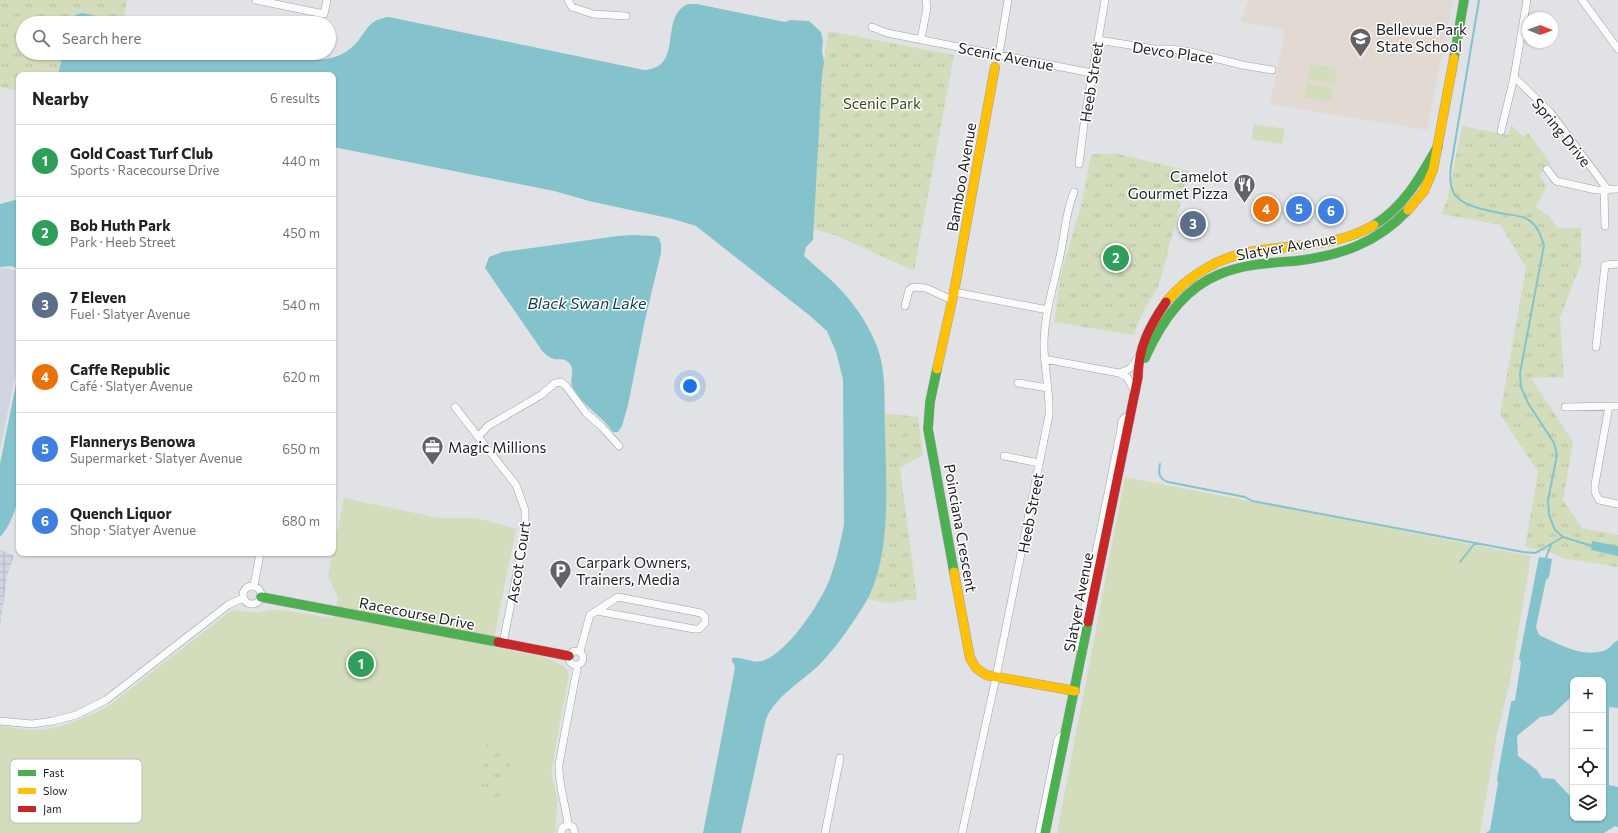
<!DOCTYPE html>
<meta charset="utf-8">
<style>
:root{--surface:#fff;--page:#f2f2f2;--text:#202124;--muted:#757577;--line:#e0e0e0;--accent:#0b8043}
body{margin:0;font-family:Commissioner,sans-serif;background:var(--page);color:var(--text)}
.controls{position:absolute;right:12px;bottom:12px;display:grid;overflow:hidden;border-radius:8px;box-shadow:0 1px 3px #0004}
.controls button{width:36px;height:36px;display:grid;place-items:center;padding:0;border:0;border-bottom:1px solid var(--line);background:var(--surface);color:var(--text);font:20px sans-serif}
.compass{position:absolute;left:1522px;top:12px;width:36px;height:36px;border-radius:50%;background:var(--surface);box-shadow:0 1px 3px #0004;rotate:91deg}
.you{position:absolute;left:690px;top:386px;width:14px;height:14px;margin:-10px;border:3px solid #fff;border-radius:50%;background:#1a73e8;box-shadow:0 0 0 6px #1a73e833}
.badge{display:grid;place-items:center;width:26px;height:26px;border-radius:50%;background:var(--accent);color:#fff;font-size:13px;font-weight:700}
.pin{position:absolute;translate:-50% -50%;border:2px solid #fff;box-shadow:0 1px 4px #0006}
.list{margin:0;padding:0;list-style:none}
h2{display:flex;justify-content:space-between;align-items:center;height:52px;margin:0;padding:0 16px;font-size:17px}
h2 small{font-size:13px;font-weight:400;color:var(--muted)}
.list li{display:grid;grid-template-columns:26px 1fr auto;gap:12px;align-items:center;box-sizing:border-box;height:72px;padding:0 16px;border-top:1px solid var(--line)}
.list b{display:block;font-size:15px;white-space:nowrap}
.list p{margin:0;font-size:13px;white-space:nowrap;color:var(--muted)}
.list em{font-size:13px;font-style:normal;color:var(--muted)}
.icon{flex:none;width:22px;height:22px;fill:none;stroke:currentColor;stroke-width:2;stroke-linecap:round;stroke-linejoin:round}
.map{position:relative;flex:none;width:1618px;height:833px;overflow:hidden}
.search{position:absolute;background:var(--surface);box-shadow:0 1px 3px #0004;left:16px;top:16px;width:320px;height:44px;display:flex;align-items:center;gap:10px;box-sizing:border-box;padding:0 14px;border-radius:22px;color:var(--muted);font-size:15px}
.panel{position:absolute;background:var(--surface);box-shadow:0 1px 3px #0004;left:16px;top:72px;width:320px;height:484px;border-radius:8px}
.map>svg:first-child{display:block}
.built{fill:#d1d5e0}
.industrial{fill:url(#industrial-grid)}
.education{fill:#e2dad2}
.grass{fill:#d3ddbc}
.park{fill:url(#park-tufts)}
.water{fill:#84c3cc;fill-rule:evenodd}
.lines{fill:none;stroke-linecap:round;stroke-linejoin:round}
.stream{stroke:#84c3cc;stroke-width:2}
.street-casing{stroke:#9fa1a4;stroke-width:8}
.fast-casing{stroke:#9fa1a4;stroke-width:10}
.slow-casing{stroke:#9fa1a4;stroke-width:10}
.jam-casing{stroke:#9fa1a4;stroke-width:10}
.street{stroke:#fafbfb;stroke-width:7}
.fast{stroke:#4caf50;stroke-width:9}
.slow{stroke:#ffc107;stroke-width:9}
.jam{stroke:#c62828;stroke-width:9}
.labels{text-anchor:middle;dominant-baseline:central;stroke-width:3;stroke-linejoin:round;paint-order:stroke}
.poi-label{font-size:15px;fill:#1d1f22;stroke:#fff;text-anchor:start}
.street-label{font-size:15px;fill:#1d1f22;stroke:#fff}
.park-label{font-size:15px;fill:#3d4819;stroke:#fff}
.water-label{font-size:16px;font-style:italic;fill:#123d42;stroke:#fff}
.key{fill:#fff;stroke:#bbbcbd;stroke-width:1}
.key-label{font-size:11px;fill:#1d1f22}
</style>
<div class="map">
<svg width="1618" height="833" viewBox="0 0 1618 833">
<defs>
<pattern id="industrial-grid" width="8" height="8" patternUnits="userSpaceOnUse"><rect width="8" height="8" fill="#d1d5e0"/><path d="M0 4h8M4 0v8" fill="none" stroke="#b3b6c0"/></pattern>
<pattern id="park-tufts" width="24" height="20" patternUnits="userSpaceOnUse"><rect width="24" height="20" fill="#d3ddbc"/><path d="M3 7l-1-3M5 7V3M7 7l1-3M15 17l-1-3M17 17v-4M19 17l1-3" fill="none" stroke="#b5bda1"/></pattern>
</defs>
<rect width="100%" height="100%" fill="#e0e2e6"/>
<path class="built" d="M0,268L16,270L19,272V357L0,450Z"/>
<path class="industrial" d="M0,549L14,556L7,576L0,627Z"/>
<path class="education" d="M1248,0H1453L1427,130L1270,104L1285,30L1241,22Z"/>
<path class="grass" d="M1310,64L1337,69L1334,84L1307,79Z
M1307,83L1333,88L1331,102L1304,97Z
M1254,124L1285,129L1282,144L1251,139Z
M1125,477L1531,556L1510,681L1497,734L1480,833H1057Z
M344,498L439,518H477L516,529L492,647C508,651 564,655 569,674L552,766C551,777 555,787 557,798C558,809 556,821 555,833H0V725C11,727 23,730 34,730C59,730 85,718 107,707L228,613L234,610L258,613L270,610H281L334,618L338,597L328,577Z"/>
<path class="park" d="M0,0H127L123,22L83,13L71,18L69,23H23V53H63L58,75H19V91L0,87Z
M828,31L954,55L914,271L835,235L813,229L822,75Z
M1511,125L1524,137L1528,133L1551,164L1539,175L1547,186L1536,207L1550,217L1557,228H1581V263L1560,318L1564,377L1531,378L1573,442L1563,500L1582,528L1618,535V567L1562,558L1551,552L1525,547L1538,472L1500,414L1526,268L1501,225L1441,214L1447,200L1462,126L1509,135Z
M1091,154H1118L1189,171L1159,285L1144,311L1133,335L1054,322L1060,278L1081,206Z
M885,413L918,417L923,455L900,468L917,599L889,603L867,599L878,571L885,531Z
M488,743L501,748L510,756V767L501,798L488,797L481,793C480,775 483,760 488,743Z"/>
<path class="water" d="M688,4H697L785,22L790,20L809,21L821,32L823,42L822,51L824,62L822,75L813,240L806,247L804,256C813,264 822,272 831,280C850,298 866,319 876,344C887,370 884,402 885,430C886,481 892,554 867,600C854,622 836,648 818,666C801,682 776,696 766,719L741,833H703L735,668L734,664L732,662V658C743,656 754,665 765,660C789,650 819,605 829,581C836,563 840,544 844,525L843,379L836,352L827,331L809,315L696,226L673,219L593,202L554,191L333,147V75H58L63,53H271C301,59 335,69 358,41C369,27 369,20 389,17L644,70C685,68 658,17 688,4Z
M83,13L127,23H69C71,16 76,14 83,13Z
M19,199V269L11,266L0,267V204Z
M633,235L655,236L659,238L661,244V253L645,320L628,405L622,426L618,432H613C601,415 585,408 573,388C568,380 577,369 568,362C564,358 559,360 554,359C549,357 546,355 543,352L485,268L489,257L502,252L618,236Z
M19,369V494C16,509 11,525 0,537V464Z
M1592,541L1618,546V556L1591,550Z
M1539,557L1552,559L1549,577L1546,580L1536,627L1539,635C1559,644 1583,659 1606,650C1610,648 1613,643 1618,640V708L1609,707V785L1618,787V827L1615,826L1604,833H1486L1490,830L1498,783L1497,779L1511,702L1515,700L1521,662L1519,659ZM1573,680H1603V818H1573V799L1554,779L1542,778L1537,770L1518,756L1517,736L1540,717L1552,715L1573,695Z"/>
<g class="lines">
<path class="stream" d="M1479,0L1451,166C1450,174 1449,183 1453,191C1460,210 1505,213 1523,217C1536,222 1540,233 1544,245L1520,373L1521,387L1528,403L1554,443L1557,455L1548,500L1549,515L1555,530L1563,537L1592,546
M1160,464C1158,473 1159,479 1168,482L1245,497L1252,501L1523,552L1535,553L1539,551L1563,537
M1545,560L1551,545
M1460,562L1475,543"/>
<defs>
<path id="street" d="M256,0L324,14L327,0
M568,0L572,7L593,14L626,16
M1582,0L1618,49
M872,27L887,33L1092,73
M921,39L927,8L926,0
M1098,40L1155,49H1171L1191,52L1242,65L1272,70
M999,54L1008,0
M1514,77L1550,112L1608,190
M1501,131L1514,77L1527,0
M1079,164L1085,116L1105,0
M1547,169L1556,181L1596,190L1618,189
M1604,190L1605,226
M954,292L1048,310
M905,306L909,290L913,287L926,288L952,300
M1596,347L1605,265L1618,264
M1044,359L1119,373L1127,377L1135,392
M1119,373C1128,370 1133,368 1137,359
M1018,383L1048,388
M1609,406L1595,484V492L1599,500L1618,504
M455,407L516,485L525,510V533L503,643
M1565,407L1618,406
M478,437L488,426L541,395L555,383L561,382L566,386L586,413L602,427L619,446
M1004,456L1039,463
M243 595a9 9 0 1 1 18 0a9 9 0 1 1-18 0Z
M254,586L260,553
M569 658a7 7 0 1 1 14 0a7 7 0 1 1-14 0Z
M580,651L590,615L618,597L701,613L705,617V623L699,629H694L597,611
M1083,651L1079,648L1078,641L1121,429C1121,424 1121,420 1126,417H1130
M0,721L32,724L53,721L76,715L106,700L228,605L243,598
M568,825C566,804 558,786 559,764L575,679L577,670L576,665
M561,833L562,828L568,825L573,827L575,833
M825,833L840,758
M962,833L996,677L1049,415C1050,391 1044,368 1044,345C1044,313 1055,282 1061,251C1065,231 1066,211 1074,192
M1039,833L1058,739L1061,736H1065"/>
<path id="fast" d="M1454,58L1464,0
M1374,225C1404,207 1421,176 1438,146
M1145,358C1160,324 1184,288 1220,274C1244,264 1270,263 1295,261C1340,256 1377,243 1408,210
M937,369L930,402L928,429L954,572
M261,597L498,642
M1045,833L1088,622"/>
<path id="slow" d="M1408,210L1424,191L1433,170L1454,58
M1166,302C1188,275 1221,256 1255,251C1296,244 1337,247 1374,225
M937,369L954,292L995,67
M954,572L970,658L976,668L986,675L1075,691"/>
<path id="jam" d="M1088,622L1138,377C1138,348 1150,325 1166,302
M498,642L569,656"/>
</defs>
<use href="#street" class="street-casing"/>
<use href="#fast" class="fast-casing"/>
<use href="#slow" class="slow-casing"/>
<use href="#jam" class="jam-casing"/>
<use href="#street" class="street"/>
<use href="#fast" class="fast"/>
<use href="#slow" class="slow"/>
<use href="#jam" class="jam"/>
</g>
<defs>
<symbol id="school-pin" viewBox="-11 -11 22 30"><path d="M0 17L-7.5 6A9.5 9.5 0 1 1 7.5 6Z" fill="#616367" stroke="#fff"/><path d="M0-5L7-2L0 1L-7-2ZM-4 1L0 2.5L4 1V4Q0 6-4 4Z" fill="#fff"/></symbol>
<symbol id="restaurant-pin" viewBox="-11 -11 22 30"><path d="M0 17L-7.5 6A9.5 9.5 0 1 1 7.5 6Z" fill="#616367" stroke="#fff"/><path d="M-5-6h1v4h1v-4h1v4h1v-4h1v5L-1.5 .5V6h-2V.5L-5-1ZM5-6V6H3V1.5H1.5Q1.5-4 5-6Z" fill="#fff"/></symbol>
<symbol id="office-pin" viewBox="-11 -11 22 30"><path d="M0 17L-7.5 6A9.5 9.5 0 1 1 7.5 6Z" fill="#616367" stroke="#fff"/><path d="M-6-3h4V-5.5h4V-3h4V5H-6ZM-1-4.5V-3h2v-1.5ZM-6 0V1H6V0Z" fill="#fff"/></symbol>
<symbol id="parking-pin" viewBox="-11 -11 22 30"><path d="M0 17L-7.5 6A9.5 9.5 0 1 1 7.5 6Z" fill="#616367" stroke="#fff"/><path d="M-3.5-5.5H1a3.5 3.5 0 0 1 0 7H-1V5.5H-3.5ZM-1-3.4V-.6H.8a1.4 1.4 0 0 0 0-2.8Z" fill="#fff"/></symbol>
</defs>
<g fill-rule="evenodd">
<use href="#school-pin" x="1348" y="26" width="25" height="34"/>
<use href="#restaurant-pin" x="1232" y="172" width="25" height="34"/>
<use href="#office-pin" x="420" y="434" width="25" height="34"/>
<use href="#parking-pin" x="548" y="558" width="25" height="34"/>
</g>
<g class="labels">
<g class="poi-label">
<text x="1376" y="29">Bellevue Park<tspan x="1376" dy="17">State School</tspan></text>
<text x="1228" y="176" text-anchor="end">Camelot<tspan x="1228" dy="17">Gourmet Pizza</tspan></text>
<text x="448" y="447">Magic Millions</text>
<text x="576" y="562">Carpark Owners,<tspan x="576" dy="17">Trainers, Media</tspan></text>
</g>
<g class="street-label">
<text transform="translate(1173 52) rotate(8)">Devco Place</text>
<text transform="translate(1006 56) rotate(11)">Scenic Avenue</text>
<text transform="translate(1091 82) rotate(-81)">Heeb Street</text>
<text transform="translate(1562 132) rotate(51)">Spring Drive</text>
<text transform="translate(961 177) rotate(-80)">Bamboo Avenue</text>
<text transform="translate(1286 246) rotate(-10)">Slatyer Avenue</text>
<text transform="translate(1030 513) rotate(-79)">Heeb Street</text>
<text transform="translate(961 528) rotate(80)">Poinciana Crescent</text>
<text transform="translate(518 562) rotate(-81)">Ascot Court</text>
<text transform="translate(1078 602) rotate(-79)">Slatyer Avenue</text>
<text transform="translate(417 613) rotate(11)">Racecourse Drive</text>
</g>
<g class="park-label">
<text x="882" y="103">Scenic Park</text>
</g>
<g class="water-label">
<text x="587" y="302">Black Swan Lake</text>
</g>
</g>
<rect x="10" y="759" width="132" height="64" rx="6" class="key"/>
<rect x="18" y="770" width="18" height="6" fill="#4caf50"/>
<rect x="18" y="788" width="18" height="6" fill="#ffc107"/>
<rect x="18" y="806" width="18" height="6" fill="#c62828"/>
<g class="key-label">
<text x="43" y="777">Fast</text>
<text x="43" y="795">Slow</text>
<text x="43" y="813">Jam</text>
</g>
</svg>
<div class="controls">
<button>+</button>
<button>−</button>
<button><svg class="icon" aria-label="locate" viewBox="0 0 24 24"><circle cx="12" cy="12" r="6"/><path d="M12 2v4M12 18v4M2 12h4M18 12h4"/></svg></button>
<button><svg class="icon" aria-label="layers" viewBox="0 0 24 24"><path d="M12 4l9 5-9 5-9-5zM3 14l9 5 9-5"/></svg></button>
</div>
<svg class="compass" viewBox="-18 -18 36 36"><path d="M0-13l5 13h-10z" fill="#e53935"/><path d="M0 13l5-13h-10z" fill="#757577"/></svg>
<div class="you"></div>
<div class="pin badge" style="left:361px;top:664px;background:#2e9e5b">1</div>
<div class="pin badge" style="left:1116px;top:258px;background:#2e9e5b">2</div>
<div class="pin badge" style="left:1193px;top:224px;background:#5c6f8a">3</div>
<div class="pin badge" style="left:1266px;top:209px;background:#e8710a">4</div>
<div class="pin badge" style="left:1299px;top:209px;background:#3f7fe0">5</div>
<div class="pin badge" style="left:1331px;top:211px;background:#3f7fe0">6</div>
<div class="search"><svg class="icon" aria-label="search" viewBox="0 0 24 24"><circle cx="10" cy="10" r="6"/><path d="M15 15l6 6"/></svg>Search here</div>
<section class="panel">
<h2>Nearby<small>6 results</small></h2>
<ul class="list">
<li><span class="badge" style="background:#2e9e5b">1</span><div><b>Gold Coast Turf Club</b><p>Sports · Racecourse Drive</p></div><em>440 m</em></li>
<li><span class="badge" style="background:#2e9e5b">2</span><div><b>Bob Huth Park</b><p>Park · Heeb Street</p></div><em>450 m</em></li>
<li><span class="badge" style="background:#5c6f8a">3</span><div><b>7 Eleven</b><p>Fuel · Slatyer Avenue</p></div><em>540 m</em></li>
<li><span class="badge" style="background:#e8710a">4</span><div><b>Caffe Republic</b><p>Café · Slatyer Avenue</p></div><em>620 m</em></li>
<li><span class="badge" style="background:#3f7fe0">5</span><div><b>Flannerys Benowa</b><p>Supermarket · Slatyer Avenue</p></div><em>650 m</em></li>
<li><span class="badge" style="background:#3f7fe0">6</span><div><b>Quench Liquor</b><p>Shop · Slatyer Avenue</p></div><em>680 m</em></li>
</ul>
</section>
</div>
